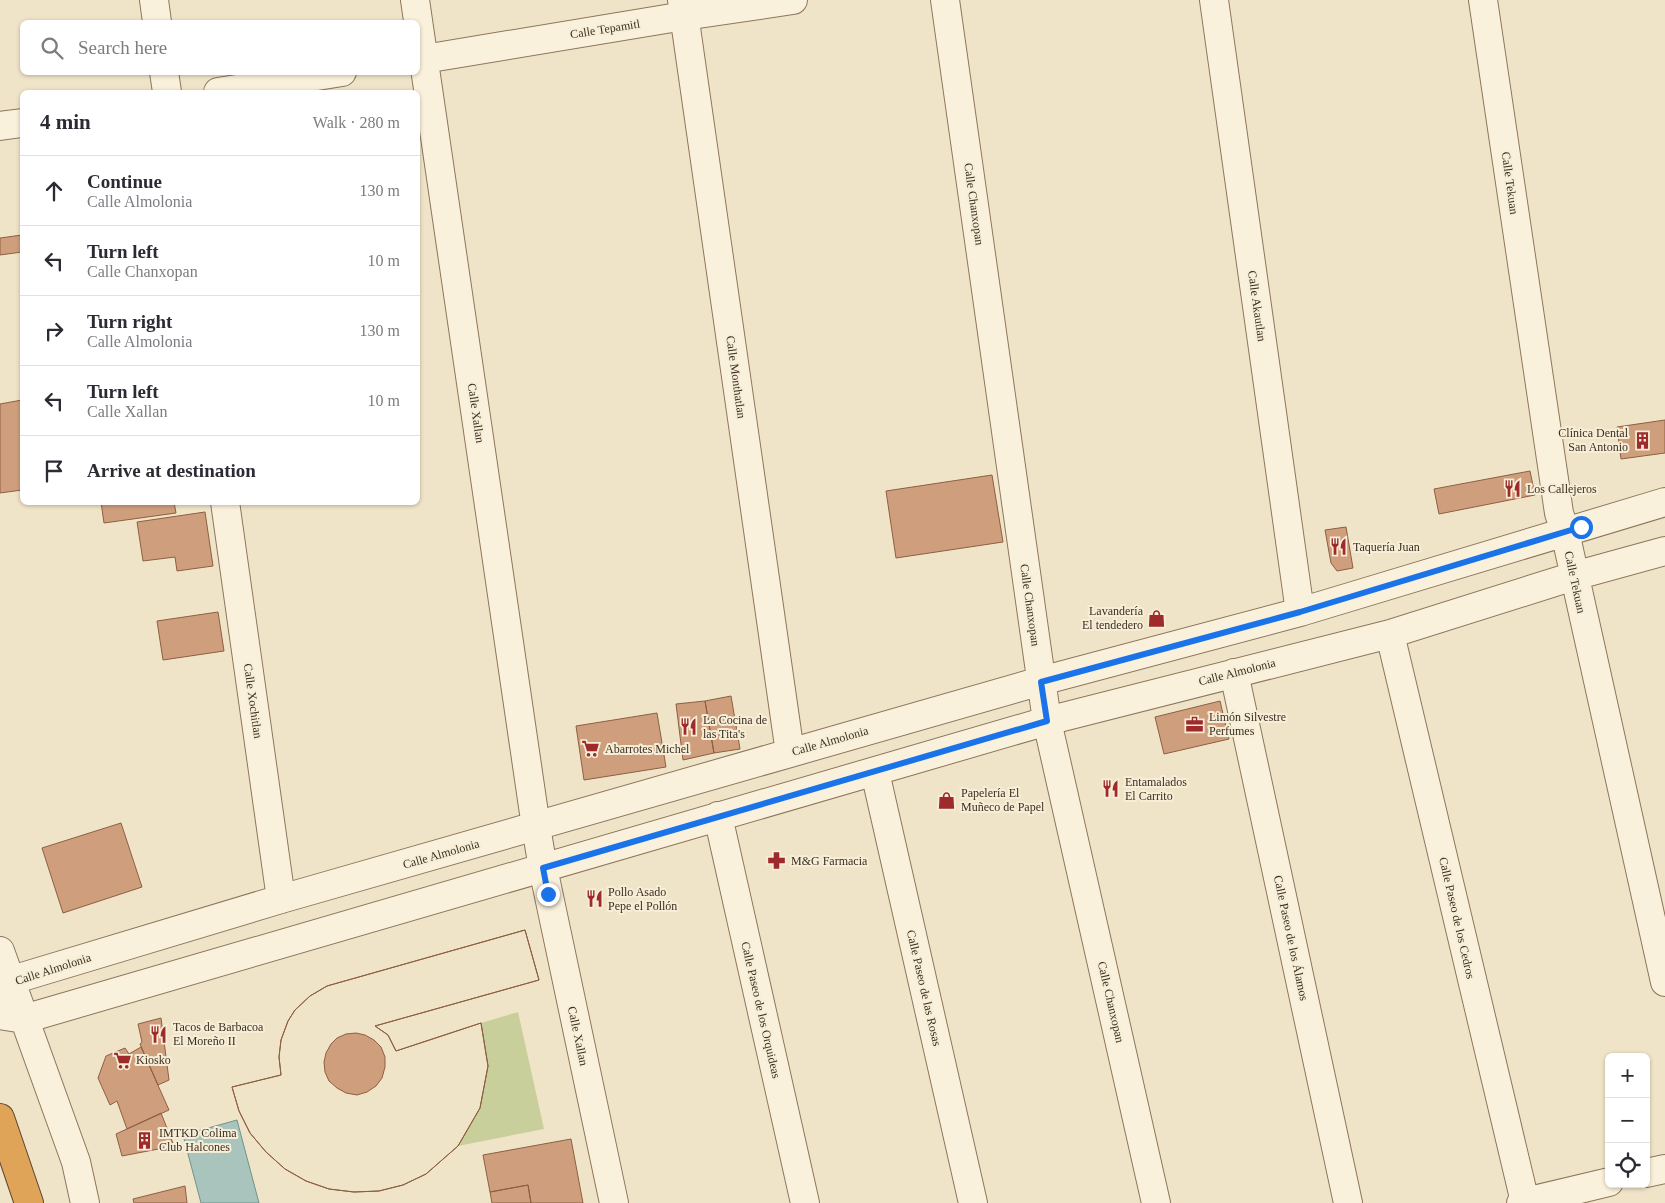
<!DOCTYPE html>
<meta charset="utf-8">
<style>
:root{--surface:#fff;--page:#f2f2f3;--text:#2b2b33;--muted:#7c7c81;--line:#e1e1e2}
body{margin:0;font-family:"Times New Roman",serif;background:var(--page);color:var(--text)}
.controls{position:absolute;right:15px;bottom:15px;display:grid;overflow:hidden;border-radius:8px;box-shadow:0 1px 4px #0004}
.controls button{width:45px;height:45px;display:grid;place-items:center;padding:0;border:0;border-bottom:1px solid var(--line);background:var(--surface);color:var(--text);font:25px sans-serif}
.stop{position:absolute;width:15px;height:15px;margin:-11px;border:4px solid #1a73e8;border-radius:50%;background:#fff}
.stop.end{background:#1a73e8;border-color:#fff;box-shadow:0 1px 5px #0008}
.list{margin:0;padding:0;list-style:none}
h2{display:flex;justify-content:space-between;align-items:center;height:65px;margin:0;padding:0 20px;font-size:21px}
h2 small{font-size:16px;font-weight:400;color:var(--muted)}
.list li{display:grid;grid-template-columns:32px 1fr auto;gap:15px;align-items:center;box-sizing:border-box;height:70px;padding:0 20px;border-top:1px solid var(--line)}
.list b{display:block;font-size:19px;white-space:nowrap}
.list p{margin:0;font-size:16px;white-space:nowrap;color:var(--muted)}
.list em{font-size:16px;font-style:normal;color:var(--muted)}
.icon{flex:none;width:28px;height:28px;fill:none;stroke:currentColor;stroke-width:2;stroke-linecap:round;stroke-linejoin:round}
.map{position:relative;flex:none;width:1665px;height:1203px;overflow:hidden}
.search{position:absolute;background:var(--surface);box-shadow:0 1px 4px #0004;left:20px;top:20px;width:400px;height:55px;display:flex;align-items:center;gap:12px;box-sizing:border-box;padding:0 18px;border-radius:8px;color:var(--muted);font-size:19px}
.panel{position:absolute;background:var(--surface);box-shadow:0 1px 4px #0004;left:20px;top:90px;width:400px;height:415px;border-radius:8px}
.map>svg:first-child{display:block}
.green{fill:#c9cf9b}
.water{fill:#a9c4bc;stroke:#6f938a}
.building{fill:#cf9f7d;stroke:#8d5f41;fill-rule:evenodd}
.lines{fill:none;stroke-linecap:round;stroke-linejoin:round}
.minor-casing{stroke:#8d765c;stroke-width:30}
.highway-casing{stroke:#5b4430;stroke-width:30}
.minor{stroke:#faf1dc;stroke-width:28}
.highway{stroke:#e0a458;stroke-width:28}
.route{stroke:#1a73e8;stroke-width:6}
.labels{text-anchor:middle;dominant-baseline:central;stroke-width:4;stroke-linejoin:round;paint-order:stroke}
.street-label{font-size:12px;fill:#3d2e20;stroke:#f7eed8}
.poi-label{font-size:12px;fill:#3d2e20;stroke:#f7eed8;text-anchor:start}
</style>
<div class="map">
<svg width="1665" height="1203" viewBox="0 0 1665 1203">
<rect width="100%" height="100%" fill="#f0e4c8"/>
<path class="green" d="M518,1012L544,1129L458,1146L480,1108L488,1066L481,1023Z"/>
<path class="water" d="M237,1120L259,1203H201L183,1135Z"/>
<path class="building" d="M22,235V252L0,255V238Z
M22,400V490L0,493V404Z
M1665,420V453L1621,459L1617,427Z
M1530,471L1535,495L1439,514L1434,489Z
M992,475L1003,542L896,558L886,491Z
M101,502H174L176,513L104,523Z
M205,512L213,566L177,571L175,557L143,561L137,522Z
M1346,527L1353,568L1337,571L1331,563L1325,530Z
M218,612L224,651L163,660L157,621Z
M731,696L740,749L714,753L705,701Z
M705,701L714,753L683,760L676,704Z
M1220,701L1229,739L1164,754L1155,717Z
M657,713L666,767L584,780L576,726Z
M121,823L142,887L63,913L42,848Z
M525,930L539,980L375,1026L388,1035L396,1051L481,1023L488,1066L480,1108L458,1146L426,1174L403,1185L379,1191L354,1192L329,1189L306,1181L285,1169L266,1152L250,1133L239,1111L232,1087L281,1075L279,1057L281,1040L288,1021L295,1010L310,996L327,986ZM356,1033L365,1035L374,1040L381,1047L385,1057V1067L382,1078L376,1086L367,1092L357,1095L346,1093L337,1088L329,1081L325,1072L324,1062L326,1053L331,1044L337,1038L346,1034Z
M525,930L539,980L375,1026L388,1035L396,1051L481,1023L488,1066L480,1108L458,1146L426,1174L403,1185L379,1191L354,1192L329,1189L306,1181L285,1169L266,1152L250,1133L239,1111L232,1087L281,1075L279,1057L281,1040L288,1021L295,1010L310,996L327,986Z
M161,1018L169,1080L158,1085L140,1044L142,1042L138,1024Z
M141,1047L169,1110L127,1129L117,1101L110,1105L98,1078L106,1056L125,1048L129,1054Z
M161,1113L174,1146L122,1156L116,1134Z
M571,1139L583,1203H531L528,1185L490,1192L483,1155Z
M528,1185L531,1203H492L490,1192Z
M185,1186L187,1203H134L133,1199Z"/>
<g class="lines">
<defs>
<path id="minor" d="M154,0L157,22
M415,0L536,827L543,868L614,1203
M682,0L790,753
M945,0L1047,721L1156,1203
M1214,0L1300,612
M1483,0L1559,513L1565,532L1665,982
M418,60L684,16L793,0
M164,72L167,92
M218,92L342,72
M0,126L22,123
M225,502L281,899
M1390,634L1525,1202
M1234,673L1348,1203
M875,772L973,1203
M718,816L805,1203
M0,951L76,1162L85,1203
M0,991L12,980L281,899L790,753L1041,681L1300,612L1665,502
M0,1015L24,1019L1047,721L1390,634L1574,576L1665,551
M1646,1173L1665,1169
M1521,1203L1609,1182"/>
<path id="highway" d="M0,1118L29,1203"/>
</defs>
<use href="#minor" class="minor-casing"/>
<use href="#highway" class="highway-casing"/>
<use href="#minor" class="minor"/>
<use href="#highway" class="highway"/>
</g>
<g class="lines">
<path class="route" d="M548,894L543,868L1047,721L1041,682L1300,612L1581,527"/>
</g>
<defs>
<symbol id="building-bare" viewBox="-9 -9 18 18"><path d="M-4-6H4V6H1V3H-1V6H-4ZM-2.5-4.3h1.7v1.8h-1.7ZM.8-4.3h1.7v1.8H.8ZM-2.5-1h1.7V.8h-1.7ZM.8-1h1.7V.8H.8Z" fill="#9e2a2b" stroke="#f7eed8" stroke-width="2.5" paint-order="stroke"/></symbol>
<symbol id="restaurant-bare" viewBox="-9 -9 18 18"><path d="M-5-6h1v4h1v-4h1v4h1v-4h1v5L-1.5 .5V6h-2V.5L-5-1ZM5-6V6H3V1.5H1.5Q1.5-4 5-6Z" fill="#9e2a2b" stroke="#f7eed8" stroke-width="2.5" paint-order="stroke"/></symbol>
<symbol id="shop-bare" viewBox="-9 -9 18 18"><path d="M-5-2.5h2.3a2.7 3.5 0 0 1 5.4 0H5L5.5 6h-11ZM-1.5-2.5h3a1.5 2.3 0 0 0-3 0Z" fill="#9e2a2b" stroke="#f7eed8" stroke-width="2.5" paint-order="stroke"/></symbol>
<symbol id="office-bare" viewBox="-9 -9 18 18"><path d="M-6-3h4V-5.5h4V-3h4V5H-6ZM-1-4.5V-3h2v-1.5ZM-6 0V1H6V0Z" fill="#9e2a2b" stroke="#f7eed8" stroke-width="2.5" paint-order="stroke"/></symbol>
<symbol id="supermarket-bare" viewBox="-9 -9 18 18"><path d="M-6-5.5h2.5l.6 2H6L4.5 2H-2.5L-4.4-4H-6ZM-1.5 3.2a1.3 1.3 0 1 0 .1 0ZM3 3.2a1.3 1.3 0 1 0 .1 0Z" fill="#9e2a2b" stroke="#f7eed8" stroke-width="2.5" paint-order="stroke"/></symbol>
<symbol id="pharmacy-bare" viewBox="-9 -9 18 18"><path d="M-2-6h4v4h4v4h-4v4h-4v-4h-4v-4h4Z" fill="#9e2a2b" stroke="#f7eed8" stroke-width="2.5" paint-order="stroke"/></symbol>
</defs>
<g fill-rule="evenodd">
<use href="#building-bare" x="1630" y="428" width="25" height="25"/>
<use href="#restaurant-bare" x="1500" y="476" width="25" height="25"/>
<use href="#restaurant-bare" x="1326" y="534" width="25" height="25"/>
<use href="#shop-bare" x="1144" y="606" width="25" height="25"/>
<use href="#office-bare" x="1182" y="712" width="25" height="25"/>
<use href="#restaurant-bare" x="676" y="714" width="25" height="25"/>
<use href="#supermarket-bare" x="578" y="736" width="25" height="25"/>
<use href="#restaurant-bare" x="1098" y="776" width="25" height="25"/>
<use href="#shop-bare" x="934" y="788" width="25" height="25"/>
<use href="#pharmacy-bare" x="764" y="848" width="25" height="25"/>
<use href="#restaurant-bare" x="582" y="886" width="25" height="25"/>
<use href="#restaurant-bare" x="146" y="1022" width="25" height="25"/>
<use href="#supermarket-bare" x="110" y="1048" width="25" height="25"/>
<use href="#building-bare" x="132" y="1128" width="25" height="25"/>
</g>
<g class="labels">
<g class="street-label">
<text transform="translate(605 29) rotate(-9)">Calle Tepamitl</text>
<text transform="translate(1510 183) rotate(82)">Calle Tekuan</text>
<text transform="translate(974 204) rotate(82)">Calle Chanxopan</text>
<text transform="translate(1257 306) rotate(82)">Calle Akautlan</text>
<text transform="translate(736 377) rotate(82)">Calle Monthatlan</text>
<text transform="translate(476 413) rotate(82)">Calle Xallan</text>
<text transform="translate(1575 582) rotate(78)">Calle Tekuan</text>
<text transform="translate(1030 605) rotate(82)">Calle Chanxopan</text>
<text transform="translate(1237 672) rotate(-14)">Calle Almolonia</text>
<text transform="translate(253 701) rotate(82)">Calle Xochitlan</text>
<text transform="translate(830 741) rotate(-16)">Calle Almolonia</text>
<text transform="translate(441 854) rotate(-16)">Calle Almolonia</text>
<text transform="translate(1457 918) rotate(77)">Calle Paseo de los Cedros</text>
<text transform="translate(1291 938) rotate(78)">Calle Paseo de los Álamos</text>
<text transform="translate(53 969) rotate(-18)">Calle Almolonia</text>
<text transform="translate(924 988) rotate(77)">Calle Paseo de las Rosas</text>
<text transform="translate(1111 1002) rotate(77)">Calle Chanxopan</text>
<text transform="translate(761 1010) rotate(77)">Calle Paseo de los Orquideas</text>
<text transform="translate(578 1036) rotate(78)">Calle Xallan</text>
</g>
<g class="poi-label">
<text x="1628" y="433" text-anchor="end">Clínica Dental<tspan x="1628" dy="14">San Antonio</tspan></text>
<text x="1527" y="489">Los Callejeros</text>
<text x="1353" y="547">Taquería Juan</text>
<text x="1143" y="611" text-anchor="end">Lavandería<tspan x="1143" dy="14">El tendedero</tspan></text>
<text x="1209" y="717">Limón Silvestre<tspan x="1209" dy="14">Perfumes</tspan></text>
<text x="703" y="720">La Cocina de<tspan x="703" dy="14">las Tita's</tspan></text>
<text x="605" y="749">Abarrotes Michel</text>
<text x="1125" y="782">Entamalados<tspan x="1125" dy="14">El Carrito</tspan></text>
<text x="961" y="793">Papelería El<tspan x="961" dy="14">Muñeco de Papel</tspan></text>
<text x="791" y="861">M&amp;G Farmacia</text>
<text x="608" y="892">Pollo Asado<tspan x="608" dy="14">Pepe el Pollón</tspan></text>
<text x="173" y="1027">Tacos de Barbacoa<tspan x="173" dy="14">El Moreño II</tspan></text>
<text x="136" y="1060">Kiosko</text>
<text x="159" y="1133">IMTKD Colima<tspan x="159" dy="14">Club Halcones</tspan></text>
</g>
</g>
</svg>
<div class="controls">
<button>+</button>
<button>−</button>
<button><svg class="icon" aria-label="locate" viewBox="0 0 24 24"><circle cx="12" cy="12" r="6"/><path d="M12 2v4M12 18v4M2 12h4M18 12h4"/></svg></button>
</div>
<div class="stop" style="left:1581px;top:527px"></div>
<div class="stop end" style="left:548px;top:894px"></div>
<div class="search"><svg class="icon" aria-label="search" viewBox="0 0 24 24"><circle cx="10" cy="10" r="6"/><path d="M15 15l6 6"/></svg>Search here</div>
<section class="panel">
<h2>4 min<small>Walk · 280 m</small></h2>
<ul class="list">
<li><svg class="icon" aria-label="ahead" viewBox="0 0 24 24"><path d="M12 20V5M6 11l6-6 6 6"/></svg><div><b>Continue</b><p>Calle Almolonia</p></div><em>130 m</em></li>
<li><svg class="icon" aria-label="left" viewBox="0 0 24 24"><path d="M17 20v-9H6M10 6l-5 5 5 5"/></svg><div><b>Turn left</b><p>Calle Chanxopan</p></div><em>10 m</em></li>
<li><svg class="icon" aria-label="right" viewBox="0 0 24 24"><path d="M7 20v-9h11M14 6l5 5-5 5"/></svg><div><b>Turn right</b><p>Calle Almolonia</p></div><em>130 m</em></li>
<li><svg class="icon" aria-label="left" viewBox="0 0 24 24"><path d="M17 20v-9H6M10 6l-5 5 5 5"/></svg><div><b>Turn left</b><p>Calle Xallan</p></div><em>10 m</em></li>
<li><svg class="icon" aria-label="arrive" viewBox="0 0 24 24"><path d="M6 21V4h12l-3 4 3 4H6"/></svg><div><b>Arrive at destination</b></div></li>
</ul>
</section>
</div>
